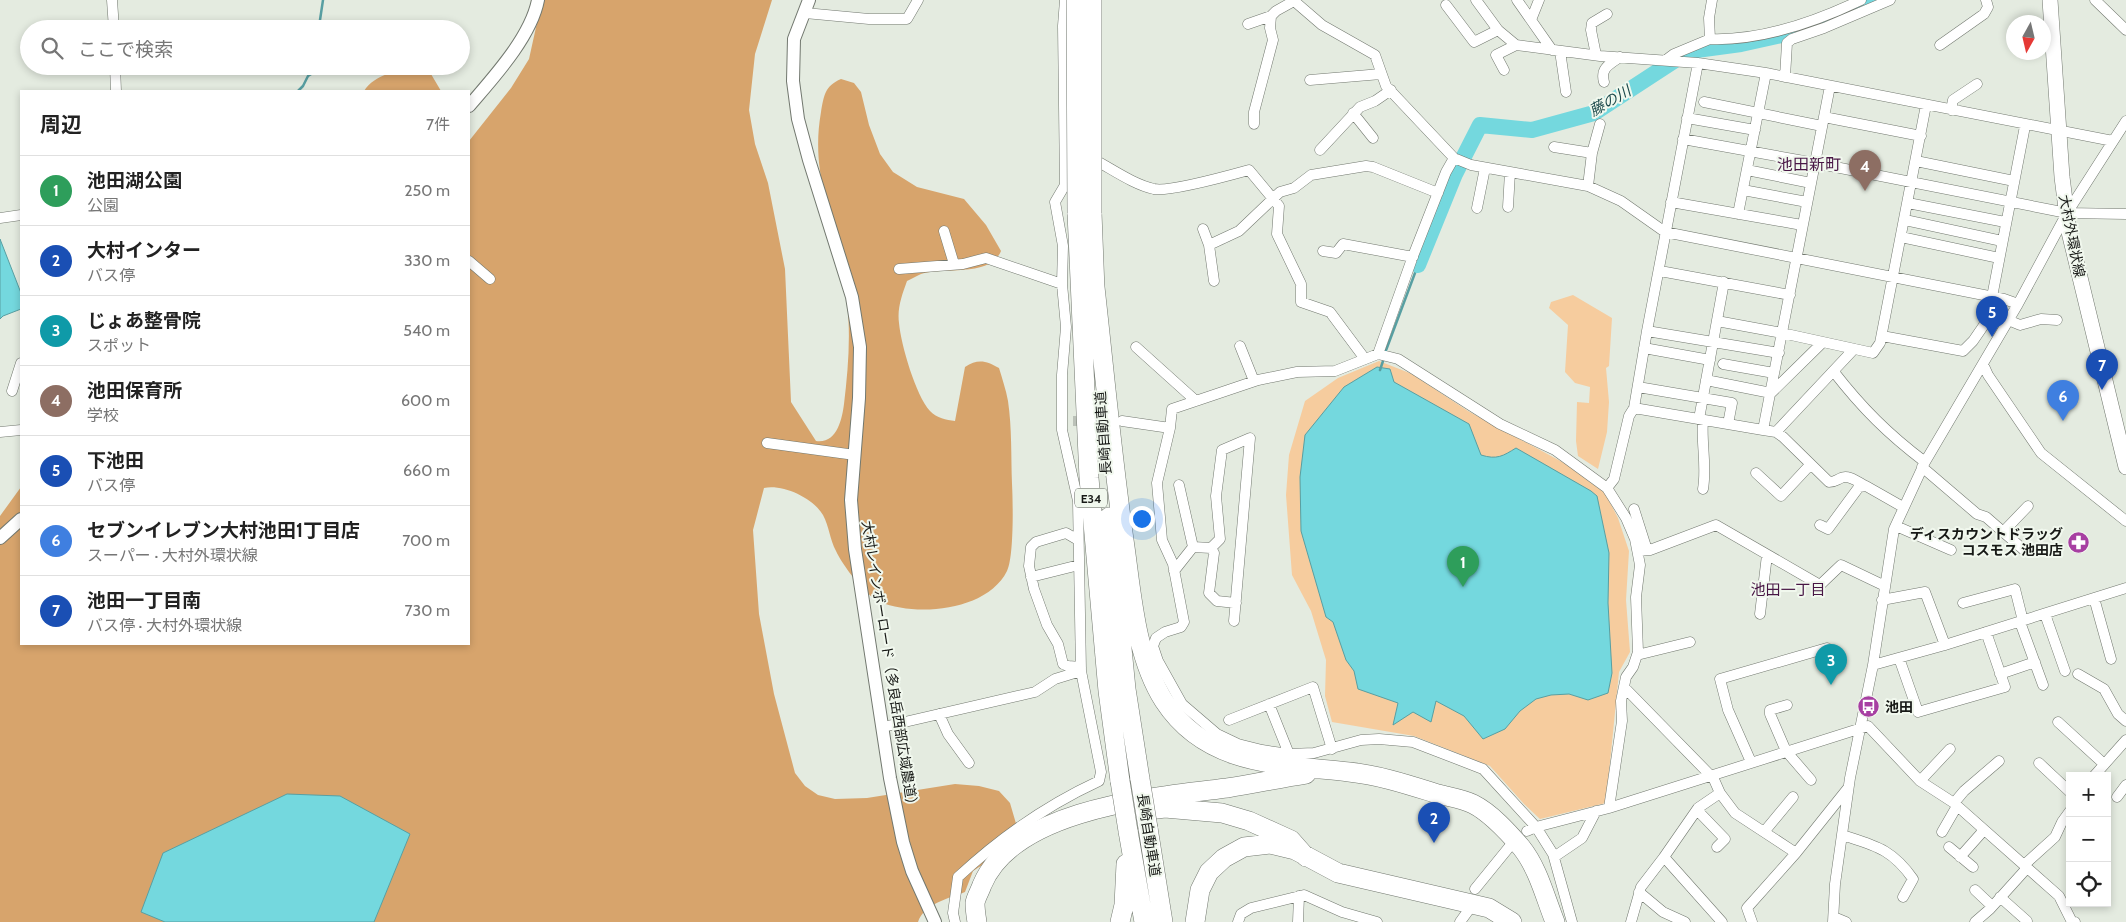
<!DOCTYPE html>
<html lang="ja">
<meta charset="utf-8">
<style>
:root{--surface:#fff;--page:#f2f2f2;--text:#222;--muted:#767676;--line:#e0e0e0;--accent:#db2777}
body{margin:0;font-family:Cabin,"Noto Sans JP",sans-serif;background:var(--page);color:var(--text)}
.controls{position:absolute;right:15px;bottom:15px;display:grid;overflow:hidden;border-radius:0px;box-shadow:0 2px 8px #0003}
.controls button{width:45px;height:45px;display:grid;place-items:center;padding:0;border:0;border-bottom:1px solid var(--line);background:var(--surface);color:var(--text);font:25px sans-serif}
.compass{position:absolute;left:2006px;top:15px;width:45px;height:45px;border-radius:50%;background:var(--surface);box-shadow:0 2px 8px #0003;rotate:188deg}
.you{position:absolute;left:1141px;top:518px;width:18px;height:18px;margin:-12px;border:4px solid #fff;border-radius:50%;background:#1a73e8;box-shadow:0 0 0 8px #1a73e833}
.badge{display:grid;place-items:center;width:32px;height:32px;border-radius:50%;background:var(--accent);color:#fff;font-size:16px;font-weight:700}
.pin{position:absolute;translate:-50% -41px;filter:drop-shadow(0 1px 2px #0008)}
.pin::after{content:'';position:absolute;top:26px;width:18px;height:15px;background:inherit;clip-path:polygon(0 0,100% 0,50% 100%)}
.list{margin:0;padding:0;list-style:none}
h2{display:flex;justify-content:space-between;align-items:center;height:65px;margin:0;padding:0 20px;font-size:21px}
h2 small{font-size:16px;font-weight:400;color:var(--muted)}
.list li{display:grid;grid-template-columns:32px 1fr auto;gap:15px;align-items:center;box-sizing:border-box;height:70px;padding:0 20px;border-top:1px solid var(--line)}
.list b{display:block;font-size:19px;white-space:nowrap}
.list p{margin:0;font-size:16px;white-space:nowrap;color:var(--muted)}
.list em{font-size:16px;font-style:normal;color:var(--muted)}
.icon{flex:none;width:28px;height:28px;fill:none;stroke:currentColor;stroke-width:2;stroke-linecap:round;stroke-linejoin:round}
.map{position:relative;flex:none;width:2126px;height:922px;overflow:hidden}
.search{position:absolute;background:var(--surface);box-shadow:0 2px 8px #0003;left:20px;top:20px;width:450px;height:55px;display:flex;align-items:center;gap:12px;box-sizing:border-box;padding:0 18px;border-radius:28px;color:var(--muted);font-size:19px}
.panel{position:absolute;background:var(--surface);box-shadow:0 2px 8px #0003;left:20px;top:90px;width:450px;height:555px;border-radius:0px}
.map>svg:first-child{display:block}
.green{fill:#f6cc9e}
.forest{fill:#d7a46c}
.water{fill:#74d8de;stroke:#589fa2}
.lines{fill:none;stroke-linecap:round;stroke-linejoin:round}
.stream{stroke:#589fa2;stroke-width:2.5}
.river{stroke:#74d8de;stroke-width:16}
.minor-tunnel{stroke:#bbc1b8;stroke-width:10;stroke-dasharray:10 5;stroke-linecap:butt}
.minor-casing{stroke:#72786f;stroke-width:11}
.tertiary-casing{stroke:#72786f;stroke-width:14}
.secondary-casing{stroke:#72786f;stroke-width:16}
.motorway-casing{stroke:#72786f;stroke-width:20}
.minor{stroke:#fff;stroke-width:10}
.tertiary{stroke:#fff;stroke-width:12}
.secondary{stroke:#fff;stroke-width:15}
.motorway{stroke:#fff;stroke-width:19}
.motorway-bridge-casing{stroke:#72786f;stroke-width:20;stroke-linecap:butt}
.motorway-bridge{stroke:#fff;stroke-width:19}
.labels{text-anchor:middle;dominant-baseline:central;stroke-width:4;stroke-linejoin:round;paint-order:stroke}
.shield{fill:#f1f8ee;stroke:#585c57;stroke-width:1}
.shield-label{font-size:12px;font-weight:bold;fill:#171916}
.street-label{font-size:14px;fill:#171916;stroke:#f1f8ee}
.poi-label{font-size:14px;font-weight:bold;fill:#171916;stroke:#f1f8ee;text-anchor:end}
.water-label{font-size:15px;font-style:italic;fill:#1a484a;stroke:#f1f8ee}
.neighbourhood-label{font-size:15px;fill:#481645;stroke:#f1f8ee}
.quarter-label{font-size:16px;fill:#481645;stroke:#f1f8ee}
</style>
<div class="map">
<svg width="2126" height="922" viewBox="0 0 2126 922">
<rect width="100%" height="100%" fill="#e4ebe0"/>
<path class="green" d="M1573,295L1612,318L1609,366L1606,368L1609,402L1607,432L1598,469L1578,456L1576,441L1577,402L1589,403L1590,387L1575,383L1565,372L1568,325L1549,308L1551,302Z
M1379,361L1412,374L1468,411L1564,463L1605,493L1618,518L1629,551L1626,600L1630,652L1619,672L1606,803L1540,819L1524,804L1490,766L1414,736L1332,722L1325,696L1326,660L1311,611L1292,575L1286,495L1289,455L1305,401L1338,378Z"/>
<path class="forest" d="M542,0H772L755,54L749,110L755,144L768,183L785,269L791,402L816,441C837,444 842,419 844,404C848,371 851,335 847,302C844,284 842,266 838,249C826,200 812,163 821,112C824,95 825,86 841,79L854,83L861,92L869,125L880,154L893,172L917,187L964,199L986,225L1001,251C990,278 944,266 921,274C916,276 912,279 907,281C902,295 897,308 899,323C901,345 916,396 930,411C937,418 946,420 955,421L965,367C978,358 987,361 999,368C1002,378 1006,390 1008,401C1012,428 1011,457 1012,484C1013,502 1014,557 1007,571C987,611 917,617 880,602C865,595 843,566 836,551C830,540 829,526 823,515C813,498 783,484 764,488L753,530L759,614L774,694L795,773L805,786L818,795L835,799L867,798L955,784L979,786L999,791L1010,803L1017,827L996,856L973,871L965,892C949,898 924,904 918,922H0V516L21,487V644H469V141L511,88L529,59Z
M415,68L431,74L441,91H364C375,74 397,71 415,68Z"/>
<path class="water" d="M0,239L21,293V309L3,316L0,319Z
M1377,367L1390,369L1394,382L1469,424L1481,455C1497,460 1503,456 1516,448L1591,491L1597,496L1609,553L1608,603L1612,673L1608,693L1588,700L1569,694L1551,695L1536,699L1520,711L1505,729L1483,739L1464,716L1436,701L1431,722L1413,712L1393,725L1398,703L1358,689L1354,671L1346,660L1333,622L1326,617L1301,531L1300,477L1305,435L1344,387Z
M287,794L340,796L410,834L374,922H165L141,912L163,853Z"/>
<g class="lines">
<path class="stream" d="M323,0L320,20L324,29
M298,91L303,86L308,76L324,66
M1385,353L1418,265
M1380,370L1384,358"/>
<path class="river" d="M1418,265L1455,174L1480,125L1532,130L1594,113L1689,51L1741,44L1804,30L1876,0"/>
<path class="minor-tunnel" d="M1073,421H1114"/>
<defs>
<path id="minor" d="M112,0L114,29
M1293,0L1322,25L1375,55L1386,86L1454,158L1471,165L1588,186L1621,201L1665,232L2004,299L2018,304
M1476,0L1498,30L1516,45L1600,56L1698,63L1766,73L2113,141
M1517,0L1552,50
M2095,0L2126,30
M1446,5L1474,42L1498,30
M805,13L869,19H907L918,0
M1531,20L1539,0
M1248,24L1271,16
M1710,39C1762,41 1815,22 1861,0
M1940,45L1984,14L1988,7L1986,0
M1560,51L1566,92
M1596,55L1591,30L1592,23L1607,14
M1666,60L1674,54L1710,39L1709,18L1712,0
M1698,63L1647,331L1634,408L1763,430L1830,86
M115,66L116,91
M1504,70L1496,55L1516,45
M1785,77L1787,43L1792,39L1824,28L1890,0
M1310,80L1381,74
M1604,82C1600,68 1610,64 1620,57
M1704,102L1822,126
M1951,110L1953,100L1977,84
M1353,113L1373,138
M1824,117L1921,136
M1687,118L1755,130
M1254,124V112L1273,40L1270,28L1271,16L1276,11L1294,1
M1683,139L1815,163L2067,213L2126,214
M1554,147L1592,153
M1320,150L1360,107L1375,101L1391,90
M1091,158C1111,168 1132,184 1154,189C1169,192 1231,175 1249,170L1279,206L1277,234L1301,284V302L1330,312L1365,359
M1916,161L2014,181
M1747,170L1811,183
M1588,186L1592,153L1600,124
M1743,190L1807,202
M1671,202L1802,225
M1908,203L2005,222
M1508,207L1510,172
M1477,208L1485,168
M1738,214L1766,73
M0,218L21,215
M1905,220L2002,241
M1203,229L1209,245L1239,231L1280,192L1294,188L1311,175L1366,166L1373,167L1438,193
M944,231L954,264
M1901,237L1999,258
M1209,245L1214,281
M1323,251L1336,253L1343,244L1413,257
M469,261L490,279
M899,269L963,264L986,258L1062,284
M1660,271L1790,295
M2008,320L2020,325L2041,319L2057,320
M1717,321L1782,333L1873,353L1880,343L1926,105
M1647,331L1779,353
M1882,336L1963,351L1973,341L1984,325L1992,297L2025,126
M1240,346L1254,381
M1136,347L1196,401
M1644,348L1710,360
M1378,354L1413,256L1446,172L1454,158
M1723,364L1774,373
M1983,364L1988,375L2041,453L2126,521
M1834,372C1862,408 1888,434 1925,462
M1706,380L1771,393L1823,342
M1638,387L1732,403L1728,424
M12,391L21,363
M1699,419L1724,282
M1122,421L1170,428
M1763,430L1776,432L1854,349
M0,432L21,430
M1776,432L1783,437L1829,482C1835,482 1836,480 1841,478C1849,474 1859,483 1866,486
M767,443L855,455
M1922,467L1977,514L1986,517L2024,550
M1756,473L1781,496L1810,465
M1179,485L1193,547
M1607,488L1614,479L1629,416L1634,408
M1703,489C1707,466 1701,443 1703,420
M1634,509L1647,550
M1820,525L1828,529L1859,487L1866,486L1903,507
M1896,526L1951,550
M2004,531L2028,506
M1078,540L1066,533L1036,542L1031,547L1029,566L1034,589L1047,625L1058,644L1063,664L1068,666L1081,667
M1211,548L1214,553L1209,593L1217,601L1236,603
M1638,551L1650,550L1716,525L1820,585L1841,565L1885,586
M1174,571L1193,547L1211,548L1220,539L1216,496L1222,450L1250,438L1234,621
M1031,577L1079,565
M2094,598L2111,659
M1882,600L1925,592L1945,645
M1963,603L2015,589L2023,621
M1760,614L1767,555
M2045,614L2065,671
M2020,622L2043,685
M1637,655L1690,642
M1899,658L1918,712L2005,687L1986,632
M1873,665L1945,645L2126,588
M2000,674L2035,662
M2078,674L2104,689L2118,714L2126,721
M1624,687L1710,775
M1269,704L1289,754
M1787,705L1770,710V714L1786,751L1811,780
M939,714L948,734L969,763
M1229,720L1313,687L1332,749
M2058,722L2104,764
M883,727L1035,692L1055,679L1081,671
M1751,762L1728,710L1720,679L1827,648
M2039,763L2070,792
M1712,775L1720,793L1735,813L1796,853L1747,908L1752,922
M2094,776L2126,740
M1920,781L1950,749
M1720,793L1698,808L1664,857L1722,922
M2117,797L2126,785
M1954,803L1964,791L1999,761
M1697,810L1725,839L1717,847
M1527,831L1536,827L1609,808L1868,726L1920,781L1954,803L2059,896L2072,922H2075
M1764,832L1793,797
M1942,832L1957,806
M1842,835C1876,846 1892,849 1913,879L1903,897
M1949,847L1973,867
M1796,853L1848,788
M1554,857L1582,838L1596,811
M1960,857L1984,830
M2024,865L2055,837L2062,822L2070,811
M1475,889L1510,846
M1975,890L1992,906
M1639,892L1663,912L1685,922
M2000,897L2027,921
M1834,917L1846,922
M955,922L953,913L958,877C1000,838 1047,805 1099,781L1101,772L1081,671L1078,501L1062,430V375L1066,327L1062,284L1063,246L1055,202L1065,185L1063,26L1065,0
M1238,922L1241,914L1251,908L1304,895L1342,912L1377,922
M1298,922L1299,896
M1460,922L1468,911
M1572,922L1553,854L1536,827L1483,769L1413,742L1379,739L1361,740L1314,753L1289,754L1262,750L1238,744L1217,734L1182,704L1158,661L1153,646L1156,638L1165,632L1181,627L1184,622L1173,564L1162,540L1157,483L1170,428L1172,409L1258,380L1297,372L1335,371L1378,354L1398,359L1500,424L1555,450L1607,488L1626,518L1635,539L1640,565L1636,597L1638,652L1633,667L1626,677L1621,701L1622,721L1609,808
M1631,922L1641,887L1664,857
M1833,922L1835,884L1850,778L1873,665L1894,529L1925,462L2018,304L2067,213L2126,121
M1975,922L1990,909L2027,868"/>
<path id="tertiary" d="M809,0L794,39L793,81L798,119L809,160L852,297L860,347L859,398L851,500L855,549L890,778L903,842L912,871L935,922
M469,106C493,78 531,37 538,0
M0,538L21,519"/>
<path id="secondary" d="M2050,0L2062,177L2069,232L2126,467"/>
<path id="motorway" d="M1077,213L1089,478L1108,691L1120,781
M1092,213L1095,290
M1094,278C1104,367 1112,457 1125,547C1132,597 1136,657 1164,701C1207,767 1280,764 1349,772C1379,775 1409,785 1438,794C1449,797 1463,799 1473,804C1491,813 1508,832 1521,847C1538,868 1545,897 1555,922
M1109,517L1126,689L1140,779
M1140,811L1165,808L1222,813L1249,821L1291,840L1306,857
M1148,828L1163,922
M1128,831L1144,922
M977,922C976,916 975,909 975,903C976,897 980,891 982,885C1014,808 1155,797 1227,788C1253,784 1280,778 1306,774
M1120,922L1124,905L1126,864
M1195,922L1200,890L1209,872L1224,858L1244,847L1270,844L1295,850L1338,873L1489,908L1512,922"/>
</defs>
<use href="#minor" class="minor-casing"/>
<use href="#tertiary" class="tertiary-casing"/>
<use href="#secondary" class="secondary-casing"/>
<use href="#motorway" class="motorway-casing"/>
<use href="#minor" class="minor"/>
<use href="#tertiary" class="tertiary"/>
<use href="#secondary" class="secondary"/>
<use href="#motorway" class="motorway"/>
<defs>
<path id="motorway-bridge" d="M1076,0L1077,213
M1092,0V213
M1140,779L1148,828
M1120,781L1128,831"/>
</defs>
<use href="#motorway-bridge" class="motorway-bridge-casing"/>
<use href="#motorway-bridge" class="motorway-bridge"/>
</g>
<defs>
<symbol id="pharmacy-disc" viewBox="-11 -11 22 22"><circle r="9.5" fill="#a73fa2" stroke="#f1f8ee"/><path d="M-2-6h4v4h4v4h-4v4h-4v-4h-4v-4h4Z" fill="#fff"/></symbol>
<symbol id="bus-disc" viewBox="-11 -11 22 22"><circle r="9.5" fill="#a73fa2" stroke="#f1f8ee"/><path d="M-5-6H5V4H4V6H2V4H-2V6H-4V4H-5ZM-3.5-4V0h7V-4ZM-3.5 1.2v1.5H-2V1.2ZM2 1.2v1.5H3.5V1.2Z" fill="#fff"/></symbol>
</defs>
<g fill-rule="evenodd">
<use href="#pharmacy-disc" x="2066" y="530" width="25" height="25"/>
<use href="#bus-disc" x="1856" y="694" width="25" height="25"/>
</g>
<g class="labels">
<rect class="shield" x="1075" y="488.5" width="32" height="19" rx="4"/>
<g class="shield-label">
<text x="1091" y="498">E34</text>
</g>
<g class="street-label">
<text transform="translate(2072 236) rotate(79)">大村外環状線</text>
<text transform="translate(1103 433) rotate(-94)">長崎自動車道</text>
<text transform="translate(890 666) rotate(81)">大村レインボーロード（多良岳西部広域農道）</text>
<text transform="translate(1149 835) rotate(81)">長崎自動車道</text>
</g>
<g class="poi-label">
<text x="2063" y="534">ディスカウントドラッグ<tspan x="2063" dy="16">コスモス 池田店</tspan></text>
<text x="1885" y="707" text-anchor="start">池田</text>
</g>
<g class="water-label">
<text transform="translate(1610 101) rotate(-30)">藤の川</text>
</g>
<g class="neighbourhood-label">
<text x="1788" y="590">池田一丁目</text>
</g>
<g class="quarter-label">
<text x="1809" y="164">池田新町</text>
</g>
</g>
</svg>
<div class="controls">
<button>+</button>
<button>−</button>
<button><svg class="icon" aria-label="locate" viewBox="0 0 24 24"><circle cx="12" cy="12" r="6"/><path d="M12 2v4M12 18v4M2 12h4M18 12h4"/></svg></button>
</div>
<svg class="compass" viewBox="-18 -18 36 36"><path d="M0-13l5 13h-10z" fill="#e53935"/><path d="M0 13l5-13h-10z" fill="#767676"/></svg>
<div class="you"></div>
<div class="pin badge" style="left:1463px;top:587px;background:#2e9e5b">1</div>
<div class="pin badge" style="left:1434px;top:843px;background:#1a4fb4">2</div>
<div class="pin badge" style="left:1831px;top:685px;background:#0f9aa8">3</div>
<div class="pin badge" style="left:1865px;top:191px;background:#8d6e63">4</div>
<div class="pin badge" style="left:1992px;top:337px;background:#1a4fb4">5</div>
<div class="pin badge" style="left:2063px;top:421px;background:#3f7fe0">6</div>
<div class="pin badge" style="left:2102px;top:390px;background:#1a4fb4">7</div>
<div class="search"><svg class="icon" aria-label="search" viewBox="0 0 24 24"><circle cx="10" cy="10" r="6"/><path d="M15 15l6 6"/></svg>ここで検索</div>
<section class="panel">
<h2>周辺<small>7件</small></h2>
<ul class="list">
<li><span class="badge" style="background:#2e9e5b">1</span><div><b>池田湖公園</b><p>公園</p></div><em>250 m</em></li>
<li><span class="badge" style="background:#1a4fb4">2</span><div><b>大村インター</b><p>バス停</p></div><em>330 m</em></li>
<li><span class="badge" style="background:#0f9aa8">3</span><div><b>じょあ整骨院</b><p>スポット</p></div><em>540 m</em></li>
<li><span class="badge" style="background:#8d6e63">4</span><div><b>池田保育所</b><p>学校</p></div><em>600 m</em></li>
<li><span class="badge" style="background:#1a4fb4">5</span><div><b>下池田</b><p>バス停</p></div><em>660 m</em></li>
<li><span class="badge" style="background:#3f7fe0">6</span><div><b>セブンイレブン大村池田1丁目店</b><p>スーパー · 大村外環状線</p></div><em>700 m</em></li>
<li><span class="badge" style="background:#1a4fb4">7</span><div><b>池田一丁目南</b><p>バス停 · 大村外環状線</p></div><em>730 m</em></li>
</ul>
</section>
</div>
